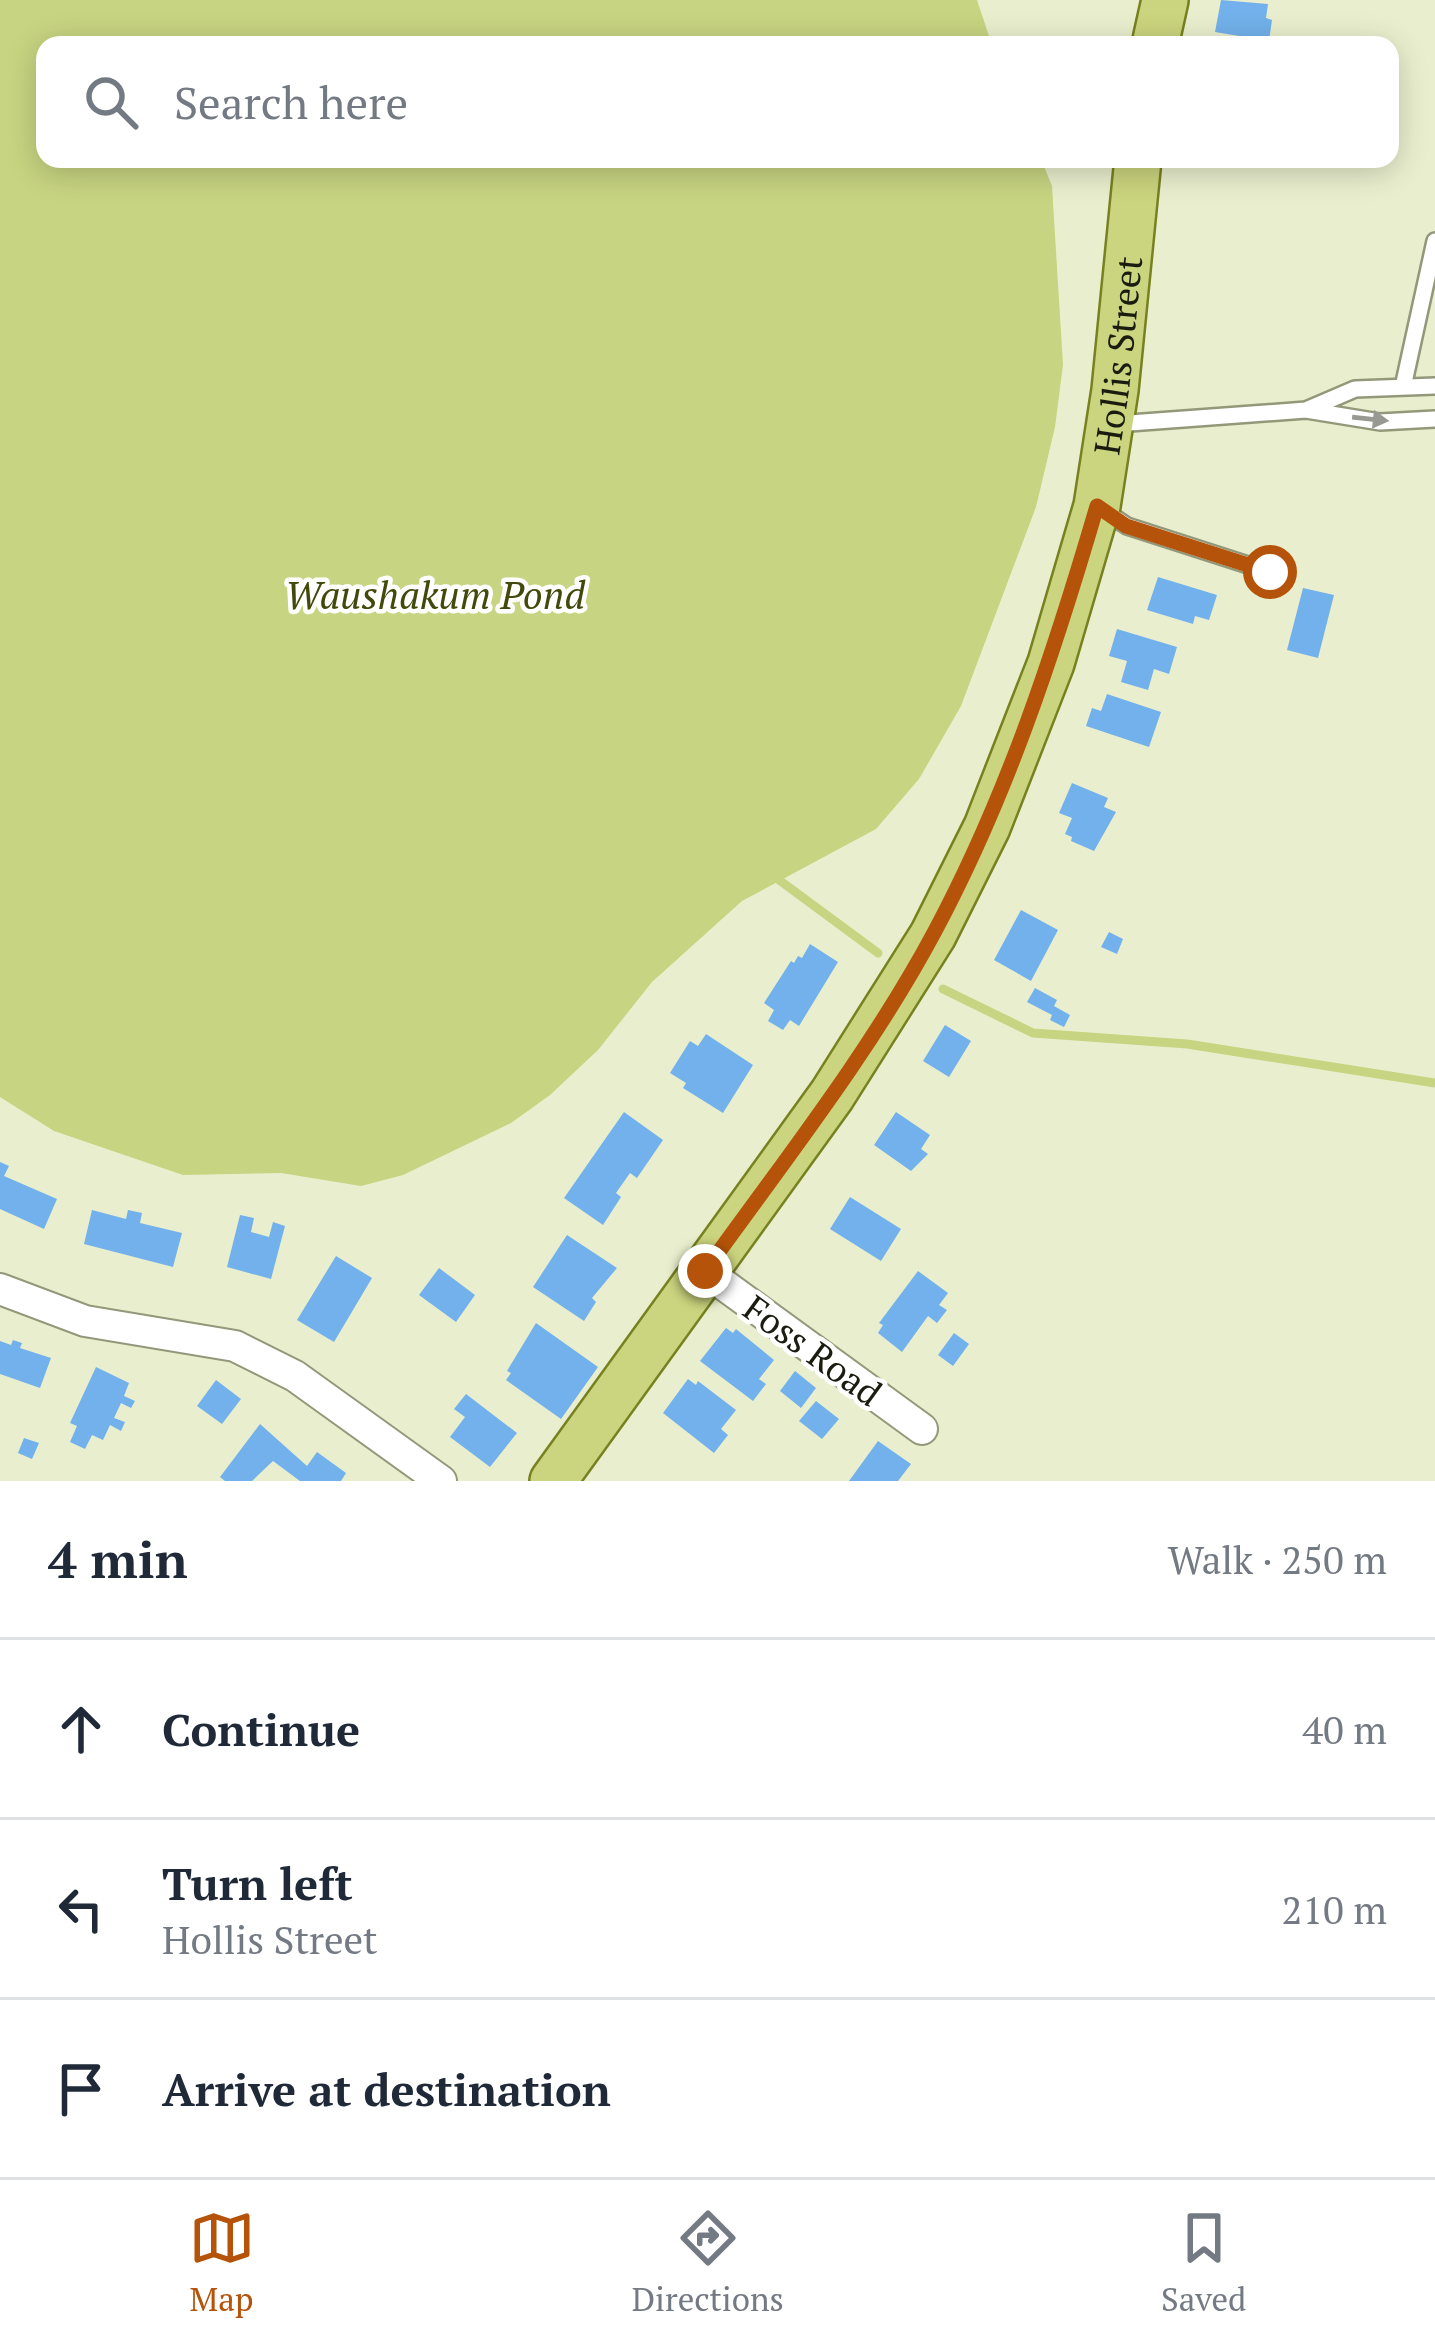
<!DOCTYPE html>
<meta charset="utf-8">
<style>
:root{--surface:#fff;--page:#f2f2f3;--text:#1f2937;--muted:#747a83;--line:#e0e1e3;--accent:#b45309}
body{margin:0;font-family:"PT Serif",serif;background:var(--page);color:var(--text)}
.stop{position:absolute;width:36px;height:36px;margin:-27px;border:9px solid #b45309;border-radius:50%;background:#fff}
.stop.end{background:#b45309;border-color:#fff;box-shadow:0 3px 12px #0008}
.list{margin:0;padding:0;list-style:none}
h2{display:flex;justify-content:space-between;align-items:center;height:156px;margin:0;padding:0 48px;font-size:51px}
h2 small{font-size:39px;font-weight:400;color:var(--muted)}
.list li{display:grid;grid-template-columns:78px 1fr auto;gap:36px;align-items:center;box-sizing:border-box;height:180px;padding:0 48px;border-top:3px solid var(--line)}
.list b{display:block;font-size:45px;white-space:nowrap}
.list p{margin:0;font-size:39px;white-space:nowrap;color:var(--muted)}
.list em{font-size:39px;font-style:normal;color:var(--muted)}
.icon{flex:none;width:66px;height:66px;fill:none;stroke:currentColor;stroke-width:2;stroke-linecap:round;stroke-linejoin:round}
.map{position:relative;flex:none;width:1435px;height:1481px;overflow:hidden}
.search{position:absolute;background:var(--surface);box-shadow:0 6px 30px #0003;left:36px;right:36px;top:36px;height:132px;display:flex;align-items:center;gap:30px;box-sizing:border-box;padding:0 42px;border-radius:24px;color:var(--muted);font-size:45px}
.sheet{height:696px;background:var(--surface)}
nav{display:flex;justify-content:space-around;align-items:center;box-sizing:border-box;height:168px;border-top:3px solid var(--line);background:var(--surface);font-size:33px;color:var(--muted)}
nav a{display:grid;justify-items:center;gap:6px}
nav .on{color:var(--accent)}
.map>svg:first-child{display:block}
.water{fill:#c7d481}
.lines{fill:none;stroke-linecap:round;stroke-linejoin:round}
.stream{stroke:#c7d481;stroke-width:9}
.building{fill:#72b1eb}
.lane-casing{stroke:#93987a;stroke-width:20}
.street-casing{stroke:#93987a;stroke-width:34}
.primary-casing{stroke:#778120;stroke-width:50}
.lane{stroke:#fff;stroke-width:15}
.street{stroke:#fff;stroke-width:30}
.primary{stroke:#cbd47e;stroke-width:45}
.oneway{fill:#989993}
.route{stroke:#b45309;stroke-width:15}
.labels{text-anchor:middle;dominant-baseline:central;stroke-width:9;stroke-linejoin:round;paint-order:stroke}
.street-label{font-size:36px;fill:#1a1c10;stroke:#fff}
.water-label{font-size:39px;font-style:italic;fill:#43490a;stroke:#fff}
</style>
<div class="map">
<svg width="1435" height="1481" viewBox="0 0 1435 1481">
<rect width="100%" height="100%" fill="#e9efce"/>
<path class="water" d="M0,0H977L992,45H45V159H1041L1052,186L1063,365L1055,427L1036,507L961,706L919,779L876,829L742,901L652,982L598,1050L550,1095L511,1123L403,1175L361,1186L281,1173L183,1175L54,1131L0,1097Z"/>
<g class="lines">
<path class="stream" d="M771,874L878,953
M943,989L1033,1033L1187,1044L1435,1083"/>
</g>
<path class="building" d="M1221,0L1268,4L1266,18L1272,20L1269,41L1215,32Z
M1158,577L1217,595L1209,620L1195,616L1193,624L1147,610Z
M1303,588L1334,595L1318,658L1287,650Z
M1117,629L1177,647L1169,674L1154,669L1148,690L1121,682L1127,661L1109,656Z
M1107,694L1161,712L1149,747L1086,726L1092,708L1101,711Z
M1072,783L1108,798L1104,807L1116,812L1094,851L1071,841L1072,837L1065,834L1072,818L1059,813Z
M1021,910L1058,930L1031,981L994,960Z
M1109,932L1123,939L1117,954L1101,947Z
M810,944L838,962L799,1026L790,1020L783,1030L768,1021L774,1010L764,1003L791,961L794,963L798,956L802,958Z
M1035,988L1057,1000L1054,1006L1070,1015L1064,1027L1050,1020L1052,1015L1027,1002Z
M945,1025L971,1041L949,1077L923,1061Z
M706,1034L753,1065L723,1113L683,1088L686,1083L670,1073L690,1041L698,1046Z
M624,1112L663,1140L637,1178L630,1173L616,1193L621,1197L603,1225L564,1198Z
M896,1112L930,1135L921,1149L928,1154L911,1171L874,1145Z
M0,1162L9,1166L4,1176L57,1199L44,1229L0,1209Z
M850,1197L901,1229L881,1261L830,1229Z
M92,1210L126,1219L128,1210L142,1213L140,1223L182,1233L173,1267L84,1244Z
M240,1215L254,1218L251,1232L269,1237L273,1222L285,1226L271,1279L227,1267Z
M567,1235L617,1268L592,1298L596,1302L584,1321L533,1287Z
M336,1256L372,1278L334,1342L297,1320Z
M439,1268L475,1295L456,1322L419,1295Z
M918,1271L948,1293L939,1305L947,1310L937,1323L928,1316L902,1352L878,1333L883,1325L879,1323Z
M536,1323L598,1367L561,1419L506,1380L511,1373L507,1371Z
M726,1328L733,1333L736,1329L774,1360L759,1379L766,1384L753,1401L700,1361Z
M954,1333L969,1344L953,1366L938,1355Z
M13,1340L22,1343L20,1348L51,1358L40,1388L0,1374V1341L11,1345Z
M96,1367L129,1383L124,1396L135,1401L131,1408L121,1403L114,1418L125,1422L121,1431L110,1425L103,1440L92,1435L85,1449L70,1442L77,1426L70,1423Z
M795,1371L816,1388L801,1408L780,1391Z
M688,1379L696,1385L698,1381L736,1410L721,1429L728,1435L714,1453L663,1413Z
M216,1380L241,1399L222,1424L197,1406Z
M466,1394L517,1433L490,1467L450,1437L465,1417L454,1409Z
M816,1401L839,1419L822,1439L799,1421Z
M260,1424L307,1466L317,1452L346,1473L341,1481H300L273,1461L252,1481H225L220,1477Z
M24,1438L39,1443L32,1459L18,1453Z
M878,1441L911,1464L898,1481H849Z"/>
<g class="lines">
<defs>
<path id="lane" d="M1403,387L1435,241
M1306,410L1355,389L1435,386
M1116,424L1306,410L1380,422L1435,419
M1100,508L1127,526L1270,572"/>
<path id="street" d="M705,1271L922,1429
M0,1289L85,1321L235,1346L295,1376L441,1481"/>
<g id="primary">
<path d="M1155,45L1165,0"/>
<path id="s1" d="M553,1481L832,1095L933,935L987,827L1051,663L1097,506L1115,390L1138,159"/>
</g>
</defs>
<use href="#lane" class="lane-casing"/>
<use href="#street" class="street-casing"/>
<use href="#primary" class="primary-casing"/>
<use href="#lane" class="lane"/>
<use href="#street" class="street"/>
<use href="#primary" class="primary"/>
</g>
<defs><path id="oneway-solid" d="M-6-.8H1V-3.2L6.5 0L1 3.2V.8H-6Z" transform="scale(3)"/></defs>
<use class="oneway" href="#oneway-solid" transform="translate(1370 419) rotate(6)"/>
<g class="lines">
<path class="route" d="M705,1271C784,1161 871,1051 935,931C1007,796 1054,653 1097,506L1126,526L1270,572"/>
</g>
<g class="labels">
<g class="street-label">
<text stroke="none"><textPath href="#s1" startOffset="1278">Hollis Street</textPath></text>
<text transform="translate(813 1350) rotate(36)">Foss Road</text>
</g>
<g class="water-label">
<text x="435" y="594">Waushakum Pond</text>
</g>
</g>
</svg>
<div class="stop" style="left:1270px;top:572px"></div>
<div class="stop end" style="left:705px;top:1271px"></div>
<div class="search"><svg class="icon" aria-label="search" viewBox="0 0 24 24"><circle cx="10" cy="10" r="6"/><path d="M15 15l6 6"/></svg>Search here</div>
</div>
<section class="sheet">
<h2>4 min<small>Walk · 250 m</small></h2>
<ul class="list">
<li><svg class="icon" aria-label="ahead" viewBox="0 0 24 24"><path d="M12 20V5M6 11l6-6 6 6"/></svg><div><b>Continue</b></div><em>40 m</em></li>
<li><svg class="icon" aria-label="left" viewBox="0 0 24 24"><path d="M17 20v-9H6M10 6l-5 5 5 5"/></svg><div><b>Turn left</b><p>Hollis Street</p></div><em>210 m</em></li>
<li><svg class="icon" aria-label="arrive" viewBox="0 0 24 24"><path d="M6 21V4h12l-3 4 3 4H6"/></svg><div><b>Arrive at destination</b></div></li>
</ul>
</section>
<nav>
<a class="on"><svg class="icon" aria-label="map" viewBox="0 0 24 24"><path d="M3 6l6-2 6 2 6-2v14l-6 2-6-2-6 2zM9 4v14M15 6v14"/></svg>Map</a>
<a><svg class="icon" aria-label="directions" viewBox="0 0 24 24"><path d="M12 3l9 9-9 9-9-9zM9 14v-3h6M13 9l2 2-2 2"/></svg>Directions</a>
<a><svg class="icon" aria-label="saved" viewBox="0 0 24 24"><path d="M7 4h10v16l-5-4-5 4z"/></svg>Saved</a>
</nav>
